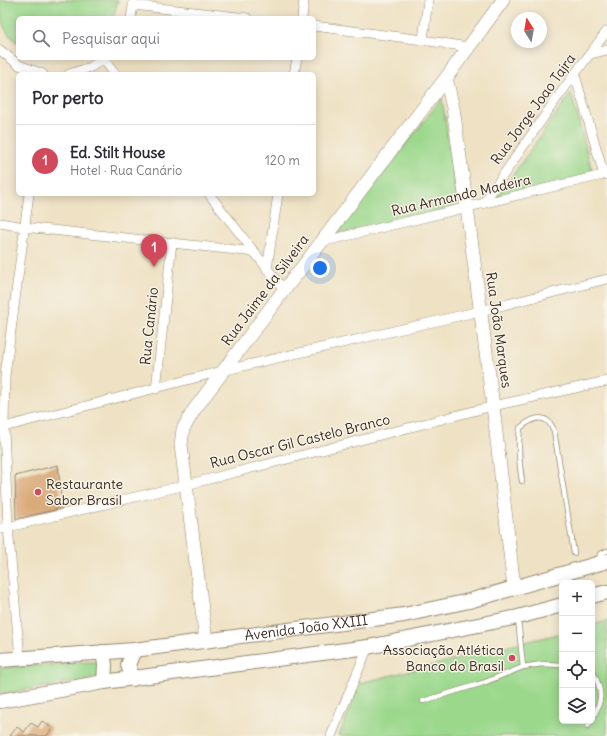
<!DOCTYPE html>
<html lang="pt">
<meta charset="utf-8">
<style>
:root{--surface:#fff;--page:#f7f7f7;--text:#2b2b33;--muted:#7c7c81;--line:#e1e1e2;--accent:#d1495b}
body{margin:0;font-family:Delius,sans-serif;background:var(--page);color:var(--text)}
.controls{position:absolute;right:12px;bottom:12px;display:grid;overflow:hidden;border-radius:6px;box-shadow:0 2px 10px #0003}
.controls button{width:36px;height:36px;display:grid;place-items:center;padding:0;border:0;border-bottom:1px solid var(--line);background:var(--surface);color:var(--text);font:20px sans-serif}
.compass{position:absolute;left:511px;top:12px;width:36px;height:36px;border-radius:50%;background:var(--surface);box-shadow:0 2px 10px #0003;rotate:349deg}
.you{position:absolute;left:320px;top:268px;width:14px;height:14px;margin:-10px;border:3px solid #fff;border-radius:50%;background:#1a73e8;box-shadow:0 0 0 6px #1a73e833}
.badge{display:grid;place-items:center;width:26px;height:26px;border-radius:50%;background:var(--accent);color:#fff;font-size:13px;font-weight:700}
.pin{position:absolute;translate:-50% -33px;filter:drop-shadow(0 1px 2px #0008)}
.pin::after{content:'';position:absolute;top:21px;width:14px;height:12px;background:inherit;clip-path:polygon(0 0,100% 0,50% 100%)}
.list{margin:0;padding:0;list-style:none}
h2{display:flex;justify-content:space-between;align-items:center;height:52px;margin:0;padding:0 16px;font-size:17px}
h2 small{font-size:13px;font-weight:400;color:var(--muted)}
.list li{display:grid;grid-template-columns:26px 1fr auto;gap:12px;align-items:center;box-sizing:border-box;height:72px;padding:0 16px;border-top:1px solid var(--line)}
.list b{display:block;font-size:15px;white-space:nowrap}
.list p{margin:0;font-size:13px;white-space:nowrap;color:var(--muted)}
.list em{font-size:13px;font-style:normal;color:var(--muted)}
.icon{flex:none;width:22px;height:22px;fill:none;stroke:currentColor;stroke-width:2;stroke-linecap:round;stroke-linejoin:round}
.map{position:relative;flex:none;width:607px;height:736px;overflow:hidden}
.search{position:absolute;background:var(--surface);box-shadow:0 2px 10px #0003;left:16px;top:16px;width:300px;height:44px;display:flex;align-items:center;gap:10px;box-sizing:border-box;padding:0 14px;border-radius:6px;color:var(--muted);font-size:15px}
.panel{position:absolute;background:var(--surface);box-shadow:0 2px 10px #0003;left:16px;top:72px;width:300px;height:124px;border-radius:6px}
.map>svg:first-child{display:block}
.green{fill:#9bd88c;stroke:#6b8155}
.building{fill:#daab7a}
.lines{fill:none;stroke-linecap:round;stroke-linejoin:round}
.lane-casing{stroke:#958671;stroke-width:6}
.street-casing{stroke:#958671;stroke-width:10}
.secondary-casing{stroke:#958671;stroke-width:14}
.primary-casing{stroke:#958671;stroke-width:16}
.lane{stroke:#fff;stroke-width:4.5}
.street{stroke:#fff;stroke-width:9}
.secondary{stroke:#fff;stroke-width:13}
.primary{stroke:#fff;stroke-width:14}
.poi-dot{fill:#d1495b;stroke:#f7f3e8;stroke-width:1.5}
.labels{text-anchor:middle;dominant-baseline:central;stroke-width:3;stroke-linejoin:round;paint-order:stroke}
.street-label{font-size:14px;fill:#3b2a1e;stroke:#f7f3e8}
.poi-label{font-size:14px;fill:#3b2a1e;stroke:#f7f3e8;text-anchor:start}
</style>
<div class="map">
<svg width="607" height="736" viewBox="0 0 607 736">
<rect width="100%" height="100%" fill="#f7f3e8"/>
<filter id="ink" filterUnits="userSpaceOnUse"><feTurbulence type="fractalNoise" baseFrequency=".025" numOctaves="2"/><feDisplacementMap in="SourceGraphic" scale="8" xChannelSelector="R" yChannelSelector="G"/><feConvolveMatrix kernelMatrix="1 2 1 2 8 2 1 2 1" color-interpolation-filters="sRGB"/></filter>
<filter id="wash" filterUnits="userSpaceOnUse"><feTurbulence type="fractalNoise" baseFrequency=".012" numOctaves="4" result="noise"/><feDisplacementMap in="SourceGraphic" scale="16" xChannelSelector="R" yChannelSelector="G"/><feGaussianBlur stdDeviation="0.9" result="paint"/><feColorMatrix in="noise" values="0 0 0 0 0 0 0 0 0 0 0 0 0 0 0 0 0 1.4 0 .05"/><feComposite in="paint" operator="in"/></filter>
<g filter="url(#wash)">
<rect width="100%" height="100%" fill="#efe2c4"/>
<path class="green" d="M0,0H118V1L113,18H18V43C2,31 0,19 0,0Z
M571,93L593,174L495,200Z
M442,98L458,207L336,234Z
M607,621V736H339L360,683L562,633V721H592V625Z
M88,662H101V676L88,680L0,694V668Z"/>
<g id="blocks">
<path class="building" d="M58,465L62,508L16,519L15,476Z
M42,721L52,728L47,736H10L17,727L24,732L31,723L38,727Z"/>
</g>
</g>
<g filter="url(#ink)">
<use href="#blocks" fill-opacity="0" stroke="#958671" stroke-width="1"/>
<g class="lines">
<defs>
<path id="lane" d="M522,481C519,463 518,446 520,428C533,417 547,412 554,431L574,553
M599,562L600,554L607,551
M518,619L523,667
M592,673L594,674C603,692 602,702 592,719
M423,701L483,683L523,667L542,664L562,665
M588,726L591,721"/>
<path id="street" d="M133,5L247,18
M131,18L134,0
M302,18L304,0
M314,26L423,40L468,47
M423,40L428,0
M0,50L19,65L43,74
M591,54L607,50
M103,59L115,74
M69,74L91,67L104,58
M294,74L297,58
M575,75L604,175
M209,194L284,290
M483,204L557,98L607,31
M0,223L24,227L255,252
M321,242L607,174
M267,269L278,194
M156,389L172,242
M0,428L222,371L480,311L607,279
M0,529L186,485L493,406L607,381
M20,658L8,527L4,427L5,376L29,194
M331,736L368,647"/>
<path id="secondary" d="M446,78L453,108L467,208L493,406L514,588
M206,641L181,445L183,429L194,410L284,290L307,261L446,78L503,0"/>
<g id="primary">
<path d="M592,596L607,592"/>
<path d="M103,652L105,665L104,682"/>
<path id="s1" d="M0,660L134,650L404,615L469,601L607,561"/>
<path d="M133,679L128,665L134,650"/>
<path d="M0,701L104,682L368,647L518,617L562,605"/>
</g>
</defs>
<use href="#lane" class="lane-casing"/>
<use href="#street" class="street-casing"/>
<use href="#secondary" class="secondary-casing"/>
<use href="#primary" class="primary-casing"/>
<use href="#lane" class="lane"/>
<use href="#street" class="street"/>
<use href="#secondary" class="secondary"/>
<use href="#primary" class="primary"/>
</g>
</g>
<g class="poi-dot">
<circle cx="38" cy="492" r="4"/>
<circle cx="512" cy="658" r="4"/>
</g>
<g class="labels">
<g class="street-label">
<text transform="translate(533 109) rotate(-54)">Rua Jorge Joao Tajra</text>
<text transform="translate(461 195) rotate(-13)">Rua Armando Madeira</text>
<text transform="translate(265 290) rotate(-53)">Rua Jaime da Silveira</text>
<text transform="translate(149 326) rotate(-84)">Rua Canário</text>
<text transform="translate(499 330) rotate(82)">Rua João Marques</text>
<text transform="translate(300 441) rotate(-14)">Rua Oscar Gil Castelo Branco</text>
<text stroke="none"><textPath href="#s1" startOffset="308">Avenida João XXIII</textPath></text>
</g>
<g class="poi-label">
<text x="46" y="484">Restaurante<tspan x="46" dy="16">Sabor Brasil</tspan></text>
<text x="504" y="650" text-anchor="end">Associação Atlética<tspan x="504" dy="16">Banco do Brasil</tspan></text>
</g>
</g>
</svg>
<div class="controls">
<button>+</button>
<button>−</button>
<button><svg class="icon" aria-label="locate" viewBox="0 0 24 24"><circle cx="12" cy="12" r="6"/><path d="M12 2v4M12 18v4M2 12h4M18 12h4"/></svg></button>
<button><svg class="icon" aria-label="layers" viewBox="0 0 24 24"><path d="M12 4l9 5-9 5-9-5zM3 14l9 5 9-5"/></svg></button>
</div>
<svg class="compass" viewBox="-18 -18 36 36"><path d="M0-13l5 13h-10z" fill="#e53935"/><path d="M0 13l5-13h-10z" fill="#7c7c81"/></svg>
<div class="you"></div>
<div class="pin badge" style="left:154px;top:267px">1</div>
<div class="search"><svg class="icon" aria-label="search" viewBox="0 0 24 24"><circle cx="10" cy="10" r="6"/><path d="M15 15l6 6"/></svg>Pesquisar aqui</div>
<section class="panel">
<h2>Por perto<small></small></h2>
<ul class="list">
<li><span class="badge">1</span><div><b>Ed. Stilt House</b><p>Hotel · Rua Canário</p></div><em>120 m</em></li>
</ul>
</section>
</div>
